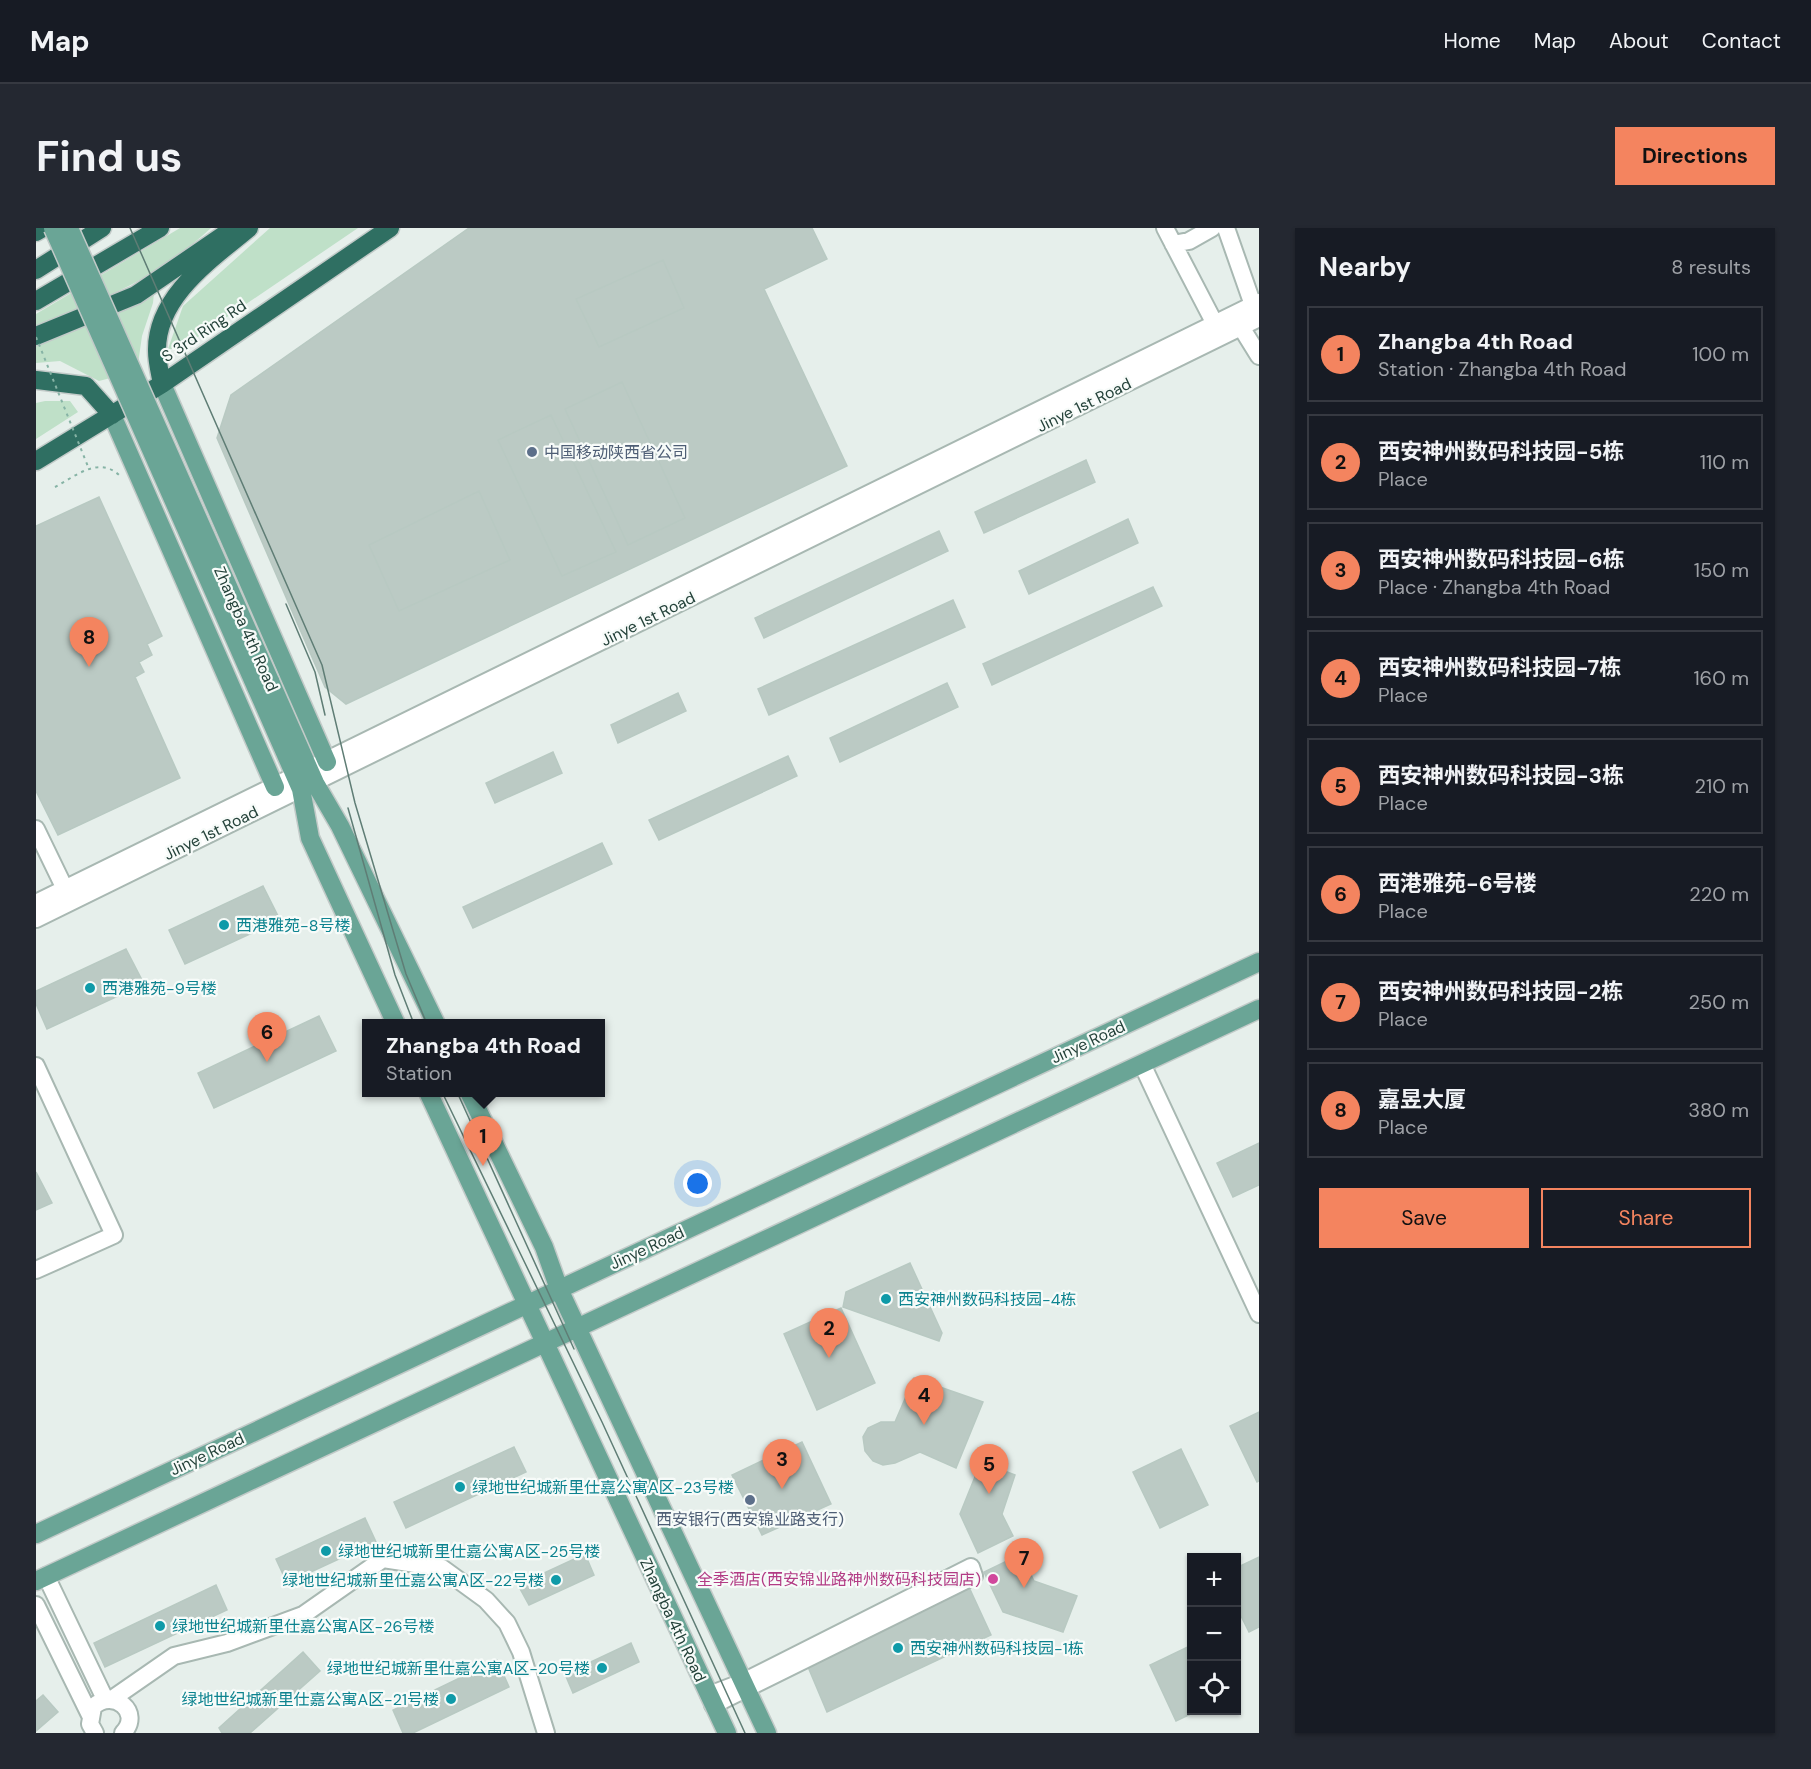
<!DOCTYPE html>
<meta charset="utf-8">
<style>
:root{--surface:#171b24;--page:#242831;--text:#f1f3f6;--muted:#9ea1a6;--line:#363941;--accent:#f4845f}
body{margin:0;font-family:"DM Sans","Noto Sans SC",sans-serif;background:var(--page);color:var(--text)}
.controls{position:absolute;right:18px;bottom:18px;display:grid;overflow:hidden;border-radius:0px;box-shadow:0 2px 4px #0004}
.controls button{width:54px;height:54px;display:grid;place-items:center;padding:0;border:0;border-bottom:2px solid var(--line);background:var(--surface);color:var(--text);font:30px sans-serif}
.you{position:absolute;left:662px;top:956px;width:21px;height:21px;margin:-15px;border:4px solid #fff;border-radius:50%;background:#1a73e8;box-shadow:0 0 0 9px #1a73e833}
.badge{display:grid;place-items:center;width:39px;height:39px;border-radius:50%;background:var(--accent);color:#111;font-size:20px;font-weight:700}
.pin{position:absolute;translate:-50% -50px;filter:drop-shadow(0 2px 3px #0008)}
.pin::after{content:'';position:absolute;top:32px;width:21px;height:18px;background:inherit;clip-path:polygon(0 0,100% 0,50% 100%)}
.popup{position:absolute;left:326px;top:791px;width:243px;height:78px;box-sizing:border-box;display:grid;place-content:center;border-radius:0px;background:var(--surface);filter:drop-shadow(0 2px 4px #0005);font-size:20px;white-space:nowrap;color:var(--muted)}
.popup b{font-size:22px;color:var(--text)}
.popup::after{content:'';position:absolute;left:50%;top:100%;margin-left:-12px;border:12px solid transparent;border-top-color:var(--surface)}
.list{margin:0;padding:0;list-style:none}
h2{display:flex;justify-content:space-between;align-items:center;height:78px;margin:0;padding:0 24px;font-size:26px}
h2 small{font-size:20px;font-weight:400;color:var(--muted)}
.list li{display:grid;grid-template-columns:39px 1fr auto;gap:18px;align-items:center;box-sizing:border-box;height:96px;margin:0 12px 12px;padding:0 12px;border:2px solid var(--line);border-radius:0px}
.list b{display:block;font-size:22px;white-space:nowrap}
.list p{margin:0;font-size:20px;white-space:nowrap;color:var(--muted)}
.list em{font-size:20px;font-style:normal;color:var(--muted)}
.actions{display:flex;gap:12px;padding:18px 24px}
.actions a{flex:1;padding:14px 0;border:2px solid var(--accent);border-radius:0px;text-align:center;font-size:21px;color:var(--accent)}
.actions .main{background:var(--accent);color:#111}
.icon{flex:none;width:33px;height:33px;fill:none;stroke:currentColor;stroke-width:2;stroke-linecap:round;stroke-linejoin:round}
.map{position:relative;flex:none;width:1223px;height:1505px;overflow:hidden;border-radius:0px}
header{display:flex;align-items:center;gap:36px;box-sizing:border-box;height:84px;padding:0 30px;background:var(--surface);border-bottom:2px solid var(--line)}
header strong{font-size:28px}
nav{display:flex;gap:33px;margin-inline-start:auto;font-size:21px}
.intro{display:flex;align-items:center;justify-content:space-between;box-sizing:border-box;height:144px;padding:0 36px}
h1{margin:0;font-size:42px}
.button{padding:15px 27px;border-radius:0px;background:var(--accent);color:#111;font-size:21px;font-weight:700}
main{display:flex;gap:36px;padding:0 36px}
aside{flex:1;background:var(--surface);border-radius:0px;box-shadow:0 2px 4px #0004}
.map>svg:first-child{display:block}
.green{fill:#bfe0c8}
.building{fill:#bbcac4;stroke:#b8c9c2;stroke-width:1.5}
.lines{fill:none;stroke-linecap:round;stroke-linejoin:round}
.minor-casing{stroke:#a8b8b2;stroke-width:20}
.major-casing{stroke:#c2cac8;stroke-width:21}
.highway-casing{stroke:#c2cac8;stroke-width:21}
.path{stroke:#86b3a5;stroke-width:2;stroke-dasharray:3 4.5;stroke-linecap:butt}
.minor{stroke:#fff;stroke-width:16}
.major{stroke:#6aa596;stroke-width:18}
.highway{stroke:#2f6f62;stroke-width:18}
.tram{stroke:#5f7d75;stroke-width:1.5}
.major-bridge-casing{stroke:#c2cac8;stroke-width:21;stroke-linecap:butt}
.path-bridge{stroke:#86b3a5;stroke-width:2;stroke-dasharray:3 4.5;stroke-linecap:butt}
.major-bridge{stroke:#6aa596;stroke-width:18}
.service-dot{fill:#5c6f8a;stroke:#f7fbf9;stroke-width:2}
.culture-dot{fill:#0f9aa8;stroke:#f7fbf9;stroke-width:2}
.hotel-dot{fill:#d1479c;stroke:#f7fbf9;stroke-width:2}
.labels{text-anchor:middle;dominant-baseline:central;stroke-width:4.5;stroke-linejoin:round;paint-order:stroke}
.street-label{font-size:16px;fill:#24423a;stroke:#f7fbf9}
.service-label{font-size:16px;fill:#4e5e75;stroke:#f7fbf9;text-anchor:start}
.culture-label{font-size:16px;fill:#0d838f;stroke:#f7fbf9;text-anchor:start}
.hotel-label{font-size:16px;fill:#b23c85;stroke:#f7fbf9;text-anchor:end}
</style>
<header>
<strong>Map</strong>
<nav><a>Home</a><a>Map</a><a>About</a><a>Contact</a></nav>
</header>
<div class="intro"><h1>Find us</h1><a class="button">Directions</a></div>
<main>
<div class="map">
<svg width="1223" height="1505" viewBox="0 0 1223 1505">
<rect width="100%" height="100%" fill="#e6efeb"/>
<path class="green" d="M144,0H175C118,52 70,70 0,99V86Z
M234,0H322L144,121H132L147,78Z
M118,65L117,75L106,108L101,143L63,153L24,133L0,135V118L82,84Z
M9,173H34L42,184L0,211V175Z"/>
<path class="building" d="M433,0H776L791,31L728,61L811,238L310,476L289,459L181,210L195,167Z
M627,32L648,80L563,119L540,71Z
M586,154L649,290L592,317L529,181Z
M515,187L580,324L526,348L462,212Z
M1050,232L1059,254L948,305L939,284Z
M443,263L474,332L363,383L333,317Z
M63,269L126,408L111,416L116,427L103,434L108,444L99,449L144,550L22,607L0,563V298Z
M1092,291L1102,315L993,366L983,343Z
M903,303L912,323L728,410L719,390Z
M1117,359L1126,378L956,457L947,436Z
M917,372L929,399L733,487L722,461Z
M911,455L922,479L804,534L794,510Z
M642,465L650,483L582,515L575,497Z
M517,524L526,545L459,575L450,555Z
M752,528L761,548L623,612L613,592Z
M566,615L576,636L437,700L427,679Z
M227,658L244,692L149,736L133,702Z
M90,721L108,756L11,801L0,776V763Z
M283,788L300,823L178,880L162,845Z
M1223,915V957L1197,969L1181,935Z
M0,944L16,975L0,982Z
M874,1035L906,1105L903,1113L807,1079L810,1064Z
M805,1080L839,1155L781,1182L748,1106Z
M878,1150L947,1174L920,1240L884,1224L859,1235L847,1237L837,1233L829,1223L827,1209L832,1200L845,1194H859Z
M1223,1184V1253L1221,1254L1194,1198Z
M766,1214L795,1276L726,1307L696,1247Z
M478,1219L490,1244L370,1300L358,1274Z
M1145,1221L1172,1277L1124,1300L1097,1244Z
M945,1234L979,1247L966,1286L977,1308L942,1325L924,1286Z
M329,1290L340,1314L251,1355L240,1331Z
M549,1326L558,1347L493,1377L482,1357Z
M985,1326L998,1353L1041,1368L1027,1404L967,1384L948,1344Z
M1223,1329V1399L1213,1404L1200,1378V1340Z
M180,1357L191,1382L69,1439L58,1415Z
M932,1357L955,1407L791,1484L770,1434Z
M595,1415L603,1434L537,1465L529,1446Z
M1156,1417V1482H1163L1140,1493L1114,1437Z
M267,1424L284,1443L214,1505H186L183,1500Z
M461,1432L473,1459L377,1505H367L357,1482Z
M7,1467L22,1484L0,1503V1473Z"/>
<g class="lines">
<defs>
<path id="minor" d="M1129,0L1179,96L1205,99L1223,128
M1190,0L1217,77V87
M1137,16L1153,13L1176,0
M0,601L29,661
M0,675L1223,74
M0,691L1223,90
M1106,836L1223,1086
M0,838L78,1007L0,1042
M10,1348L69,1471
M0,1377L54,1487
M673,1467L707,1454L935,1339L938,1348L677,1477
M76,1471L138,1428L191,1415L267,1387L347,1331L406,1340L450,1372L471,1395L485,1424L510,1505
M59,1505L54,1496L57,1479C77,1460 107,1484 87,1505"/>
<path id="major" d="M126,156L291,534
M76,187L239,559
M234,453L279,555L304,598L400,796
M220,459L265,561L274,610L360,796
M392,864L691,1505
M433,864L508,1019L523,1061L731,1505
M0,1306L1223,734
M0,1353L1223,781"/>
<path id="highway" d="M0,4L7,0
M0,42L66,0
M0,73L124,0
M0,108L100,67L198,0
M0,152L50,158L76,187
M126,156C124,145 121,134 121,123C120,68 176,31 213,0
M0,233L126,156L354,0"/>
</defs>
<use href="#minor" class="minor-casing"/>
<use href="#major" class="major-casing"/>
<use href="#highway" class="highway-casing"/>
<path class="path" d="M19,259C40,248 62,228 83,247"/>
<use href="#minor" class="minor"/>
<use href="#major" class="major"/>
<use href="#highway" class="highway"/>
<path class="tram" d="M94,0L286,437L319,575L370,746L391,796
M250,376L279,444L289,487
M312,580L359,747L378,796
M406,864L566,1194L709,1505
M421,864L538,1121"/>
<defs>
<path id="major-bridge" d="M17,0L220,459
M33,0L234,453"/>
</defs>
<use href="#major-bridge" class="major-bridge-casing"/>
<path class="path-bridge" d="M0,109L53,241"/>
<use href="#major-bridge" class="major-bridge"/>
</g>
<g class="service-dot">
<circle cx="496" cy="224" r="6"/>
<circle cx="714" cy="1272" r="6"/>
</g>
<g class="culture-dot">
<circle cx="188" cy="697" r="6"/>
<circle cx="54" cy="760" r="6"/>
<circle cx="850" cy="1071" r="6"/>
<circle cx="424" cy="1259" r="6"/>
<circle cx="290" cy="1323" r="6"/>
<circle cx="520" cy="1352" r="6"/>
<circle cx="124" cy="1398" r="6"/>
<circle cx="862" cy="1420" r="6"/>
<circle cx="566" cy="1440" r="6"/>
<circle cx="415" cy="1471" r="6"/>
</g>
<circle class="hotel-dot" cx="957" cy="1351" r="6"/>
<g class="labels">
<g class="street-label">
<text transform="translate(168 103) rotate(-34)">S 3rd Ring Rd</text>
<text transform="translate(1048 177) rotate(-26)">Jinye 1st Road</text>
<text transform="translate(612 391) rotate(-26)">Jinye 1st Road</text>
<text transform="translate(210 401) rotate(66)">Zhangba 4th Road</text>
<text transform="translate(175 605) rotate(-26)">Jinye 1st Road</text>
<text transform="translate(1052 814) rotate(-25)">Jinye Road</text>
<text transform="translate(611 1020) rotate(-25)">Jinye Road</text>
<text transform="translate(171 1226) rotate(-25)">Jinye Road</text>
<text transform="translate(637 1392) rotate(65)">Zhangba 4th Road</text>
</g>
<g class="service-label">
<text x="508" y="224">中国移动陕西省公司</text>
<text x="714" y="1291" text-anchor="middle">西安银行(西安锦业路支行)</text>
</g>
<g class="culture-label">
<text x="200" y="697">西港雅苑-8号楼</text>
<text x="66" y="760">西港雅苑-9号楼</text>
<text x="862" y="1071">西安神州数码科技园-4栋</text>
<text x="436" y="1259">绿地世纪城新里仕嘉公寓A区-23号楼</text>
<text x="302" y="1323">绿地世纪城新里仕嘉公寓A区-25号楼</text>
<text x="508" y="1352" text-anchor="end">绿地世纪城新里仕嘉公寓A区-22号楼</text>
<text x="136" y="1398">绿地世纪城新里仕嘉公寓A区-26号楼</text>
<text x="874" y="1420">西安神州数码科技园-1栋</text>
<text x="554" y="1440" text-anchor="end">绿地世纪城新里仕嘉公寓A区-20号楼</text>
<text x="403" y="1471" text-anchor="end">绿地世纪城新里仕嘉公寓A区-21号楼</text>
</g>
<g class="hotel-label">
<text x="945" y="1351">全季酒店(西安锦业路神州数码科技园店)</text>
</g>
</g>
</svg>
<div class="controls">
<button>+</button>
<button>−</button>
<button><svg class="icon" aria-label="locate" viewBox="0 0 24 24"><circle cx="12" cy="12" r="6"/><path d="M12 2v4M12 18v4M2 12h4M18 12h4"/></svg></button>
</div>
<div class="you"></div>
<div class="pin badge" style="left:447px;top:938px">1</div>
<div class="popup"><b>Zhangba 4th Road</b>Station</div>
<div class="pin badge" style="left:793px;top:1130px">2</div>
<div class="pin badge" style="left:746px;top:1261px">3</div>
<div class="pin badge" style="left:888px;top:1197px">4</div>
<div class="pin badge" style="left:953px;top:1266px">5</div>
<div class="pin badge" style="left:231px;top:834px">6</div>
<div class="pin badge" style="left:988px;top:1360px">7</div>
<div class="pin badge" style="left:53px;top:439px">8</div>
</div>
<aside>
<h2>Nearby<small>8 results</small></h2>
<ul class="list">
<li><span class="badge">1</span><div><b>Zhangba 4th Road</b><p>Station · Zhangba 4th Road</p></div><em>100 m</em></li>
<li><span class="badge">2</span><div><b>西安神州数码科技园-5栋</b><p>Place</p></div><em>110 m</em></li>
<li><span class="badge">3</span><div><b>西安神州数码科技园-6栋</b><p>Place · Zhangba 4th Road</p></div><em>150 m</em></li>
<li><span class="badge">4</span><div><b>西安神州数码科技园-7栋</b><p>Place</p></div><em>160 m</em></li>
<li><span class="badge">5</span><div><b>西安神州数码科技园-3栋</b><p>Place</p></div><em>210 m</em></li>
<li><span class="badge">6</span><div><b>西港雅苑-6号楼</b><p>Place</p></div><em>220 m</em></li>
<li><span class="badge">7</span><div><b>西安神州数码科技园-2栋</b><p>Place</p></div><em>250 m</em></li>
<li><span class="badge">8</span><div><b>嘉昱大厦</b><p>Place</p></div><em>380 m</em></li>
</ul>
<div class="actions"><a class="main">Save</a><a>Share</a></div>
</aside>
</main>
